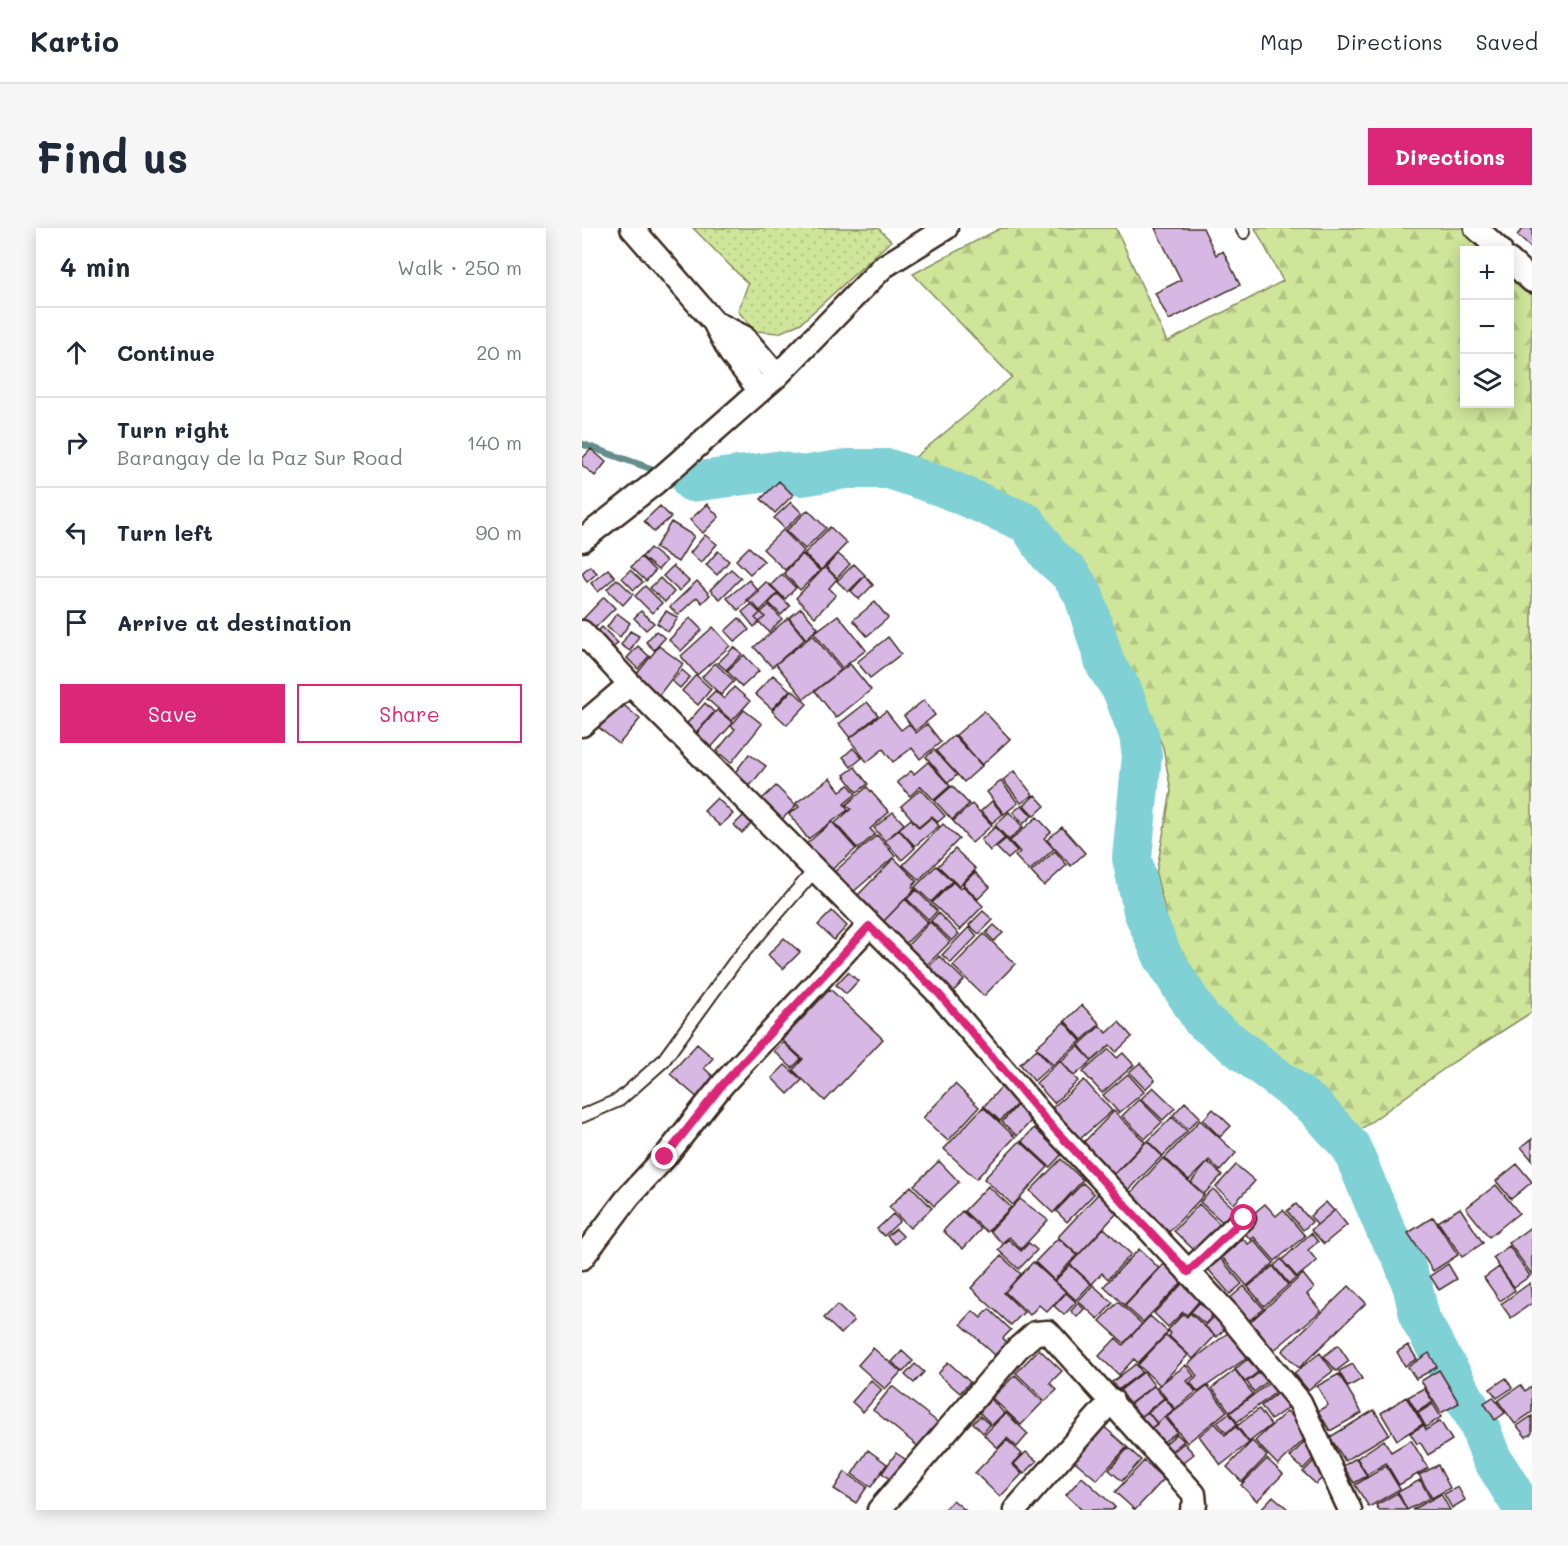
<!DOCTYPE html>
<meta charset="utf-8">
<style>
:root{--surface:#fff;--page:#f6f6f7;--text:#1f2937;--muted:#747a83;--line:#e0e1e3;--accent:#db2777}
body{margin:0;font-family:Mali,sans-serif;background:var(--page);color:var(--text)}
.controls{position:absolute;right:18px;top:18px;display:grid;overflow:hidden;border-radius:0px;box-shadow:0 3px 15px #0003}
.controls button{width:54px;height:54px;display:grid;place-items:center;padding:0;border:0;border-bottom:2px solid var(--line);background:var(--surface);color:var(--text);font:30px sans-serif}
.stop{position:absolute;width:18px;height:18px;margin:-14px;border:4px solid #db2777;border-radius:50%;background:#fff}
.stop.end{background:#db2777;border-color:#fff;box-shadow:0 2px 6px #0008}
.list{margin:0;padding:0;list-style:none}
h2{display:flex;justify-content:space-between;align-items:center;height:78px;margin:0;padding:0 24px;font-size:26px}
h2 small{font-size:20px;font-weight:400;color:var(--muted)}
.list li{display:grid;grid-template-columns:39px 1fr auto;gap:18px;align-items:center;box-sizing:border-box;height:90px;padding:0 24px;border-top:2px solid var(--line)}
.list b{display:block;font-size:22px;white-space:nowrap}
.list p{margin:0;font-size:20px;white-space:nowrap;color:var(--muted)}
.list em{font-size:20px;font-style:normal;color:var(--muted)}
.actions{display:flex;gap:12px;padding:18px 24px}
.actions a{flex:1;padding:14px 0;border:2px solid var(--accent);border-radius:0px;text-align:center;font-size:21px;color:var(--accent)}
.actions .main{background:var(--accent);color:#fff}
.icon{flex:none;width:33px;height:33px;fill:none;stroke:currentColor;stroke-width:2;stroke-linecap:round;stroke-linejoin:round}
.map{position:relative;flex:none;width:950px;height:1282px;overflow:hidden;border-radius:0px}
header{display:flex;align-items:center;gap:36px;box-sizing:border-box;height:84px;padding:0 30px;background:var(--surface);border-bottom:2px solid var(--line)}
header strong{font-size:28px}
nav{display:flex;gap:33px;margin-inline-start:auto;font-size:21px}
.intro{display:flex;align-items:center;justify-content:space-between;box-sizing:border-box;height:144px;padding:0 36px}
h1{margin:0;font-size:42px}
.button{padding:15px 27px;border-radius:0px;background:var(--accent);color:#fff;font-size:21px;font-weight:700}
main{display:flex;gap:36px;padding:0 36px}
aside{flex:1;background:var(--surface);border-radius:0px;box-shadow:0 3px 15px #0003}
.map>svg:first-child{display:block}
.grass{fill:url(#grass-dots);stroke:#85885c;stroke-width:1.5}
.forest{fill:url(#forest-firs);stroke:#85885c;stroke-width:1.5}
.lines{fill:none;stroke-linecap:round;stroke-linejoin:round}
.stream{stroke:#648e8c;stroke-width:7}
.river{stroke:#7fd1d6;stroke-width:40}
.building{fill:#d7b8e4;stroke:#3b2a1e;stroke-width:1.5}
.service-casing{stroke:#3b2a1e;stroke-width:16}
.minor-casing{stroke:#3b2a1e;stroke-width:27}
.service{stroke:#fff;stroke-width:12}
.minor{stroke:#fff;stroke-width:22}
.route{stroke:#db2777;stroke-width:8}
</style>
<header>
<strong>Kartio</strong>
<nav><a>Map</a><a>Directions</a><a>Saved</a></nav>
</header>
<div class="intro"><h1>Find us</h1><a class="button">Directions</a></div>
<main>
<aside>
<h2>4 min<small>Walk · 250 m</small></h2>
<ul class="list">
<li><svg class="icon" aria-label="ahead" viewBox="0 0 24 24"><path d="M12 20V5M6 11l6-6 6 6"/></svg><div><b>Continue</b></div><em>20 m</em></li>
<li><svg class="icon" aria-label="right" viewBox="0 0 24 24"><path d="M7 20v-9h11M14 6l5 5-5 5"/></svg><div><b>Turn right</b><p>Barangay de la Paz Sur Road</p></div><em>140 m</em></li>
<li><svg class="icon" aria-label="left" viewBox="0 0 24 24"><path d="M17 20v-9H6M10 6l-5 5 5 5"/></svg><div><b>Turn left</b></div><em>90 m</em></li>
<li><svg class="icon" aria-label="arrive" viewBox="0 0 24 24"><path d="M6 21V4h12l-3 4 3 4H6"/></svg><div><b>Arrive at destination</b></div></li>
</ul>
<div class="actions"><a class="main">Save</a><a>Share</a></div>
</aside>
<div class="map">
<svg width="950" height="1282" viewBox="0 0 950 1282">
<defs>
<pattern id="grass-dots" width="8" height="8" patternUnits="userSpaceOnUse" patternTransform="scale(1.5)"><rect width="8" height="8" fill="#cfe59a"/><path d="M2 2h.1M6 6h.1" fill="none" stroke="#b3c584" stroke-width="1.8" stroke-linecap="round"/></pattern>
<pattern id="forest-firs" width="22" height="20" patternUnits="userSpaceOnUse" patternTransform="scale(1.5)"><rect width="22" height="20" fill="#cfe59a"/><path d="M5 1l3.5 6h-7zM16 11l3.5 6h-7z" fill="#b3c584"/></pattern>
</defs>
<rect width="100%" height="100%" fill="#fff"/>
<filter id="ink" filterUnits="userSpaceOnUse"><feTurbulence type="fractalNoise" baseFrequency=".0167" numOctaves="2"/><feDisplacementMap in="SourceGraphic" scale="12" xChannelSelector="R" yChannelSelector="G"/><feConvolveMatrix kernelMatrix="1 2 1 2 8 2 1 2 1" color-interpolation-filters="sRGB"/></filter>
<g filter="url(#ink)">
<path class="grass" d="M111,0H296L309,13L219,95L197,105L173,103L156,83L166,56Z"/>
<path class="forest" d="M419,0H534L585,114L701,53L673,0H884L910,22H882V176H927L928,37L950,57V784L870,835L771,907L627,779L589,708L574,646L589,563L581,519L524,393L473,304L402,264L325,236L430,149L331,46Z"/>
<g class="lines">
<path class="stream" d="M0,216L73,242"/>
<path class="river" d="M110,254L194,243L220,248L264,241H307L361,259L445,295L467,327L487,345L501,365L524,438L540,462L557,507L560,528L550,630L561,683L581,729L620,792L733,879L769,919L805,1005L820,1029L831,1060L838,1091L896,1194L909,1229L942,1282"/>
</g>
<path class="building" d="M573,0H621L634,27L641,23L658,57L587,92L573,65L599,52Z
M942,0H950V21L935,7Z
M9,221L24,234L13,248L0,237V231Z
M197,253L211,267L193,285L179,271Z
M209,274L220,285L203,301L192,290Z
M125,276L137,289L121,305L108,292Z
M78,278L89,289L72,304L62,293Z
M226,282L244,300L223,321L204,303Z
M89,294L112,308L96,334L73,320Z
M248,299L265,315L239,342L222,326Z
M201,302L222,323L203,342L181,321Z
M123,307L135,316L119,335L108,325Z
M167,319L182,333L168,346L154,332Z
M68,320L84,333L76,342L60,329Z
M136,323L147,333L135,347L124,337Z
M220,326L238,343L218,362L202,345Z
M256,326L268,336L255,350L244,339Z
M59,329L73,343L64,353L49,339Z
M272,336L283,347L266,364L255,353Z
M8,338L15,345L5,354L0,345Z
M91,338L107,353L97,363L81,348Z
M243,339L255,351L247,360L254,367L233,389L214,370Z
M26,341L33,349L16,364L9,355Z
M149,341L159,350L138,371L128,362Z
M48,342L61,354L52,362L40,350Z
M200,346L214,360L203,371L189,357Z
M283,348L291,357L277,371L269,363Z
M78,350L92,364L83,374L68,360Z
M35,351L51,366L41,377L25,361Z
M167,352L177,364L156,382L145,370Z
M115,353L128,367L120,375L115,369L96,387L88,379Z
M184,354L196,365L177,384L165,372Z
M63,358L80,375L70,385L53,368Z
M196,366L208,378L199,387L187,375Z
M22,369L33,380L12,401L1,391Z
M293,374L306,390L285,408L271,392Z
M171,375L183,389L172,399L160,384Z
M187,377L200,391L187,404L173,390Z
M219,380L236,400L224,411L207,390Z
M59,383L72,395L64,402L52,390Z
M84,383L96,390L86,404L75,395Z
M35,385L48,395L38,409L25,399Z
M256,387L284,422L260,440L232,405Z
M108,390L120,402L99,423L87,412Z
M157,390L167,402L153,414L143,403Z
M206,390L223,411L190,439L172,419Z
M20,399L36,415L24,427L8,411Z
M131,399L148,418L115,447L99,428Z
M48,403L57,408L48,423L39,417Z
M74,403L83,410L72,422L64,414Z
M231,407L259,442L222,471L194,436Z
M306,409L319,426L288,450L275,434Z
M56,418L67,428L56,441L45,430Z
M77,418L101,436L74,471L50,452Z
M152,419L160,426L144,442L136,435Z
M162,427L177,443L160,459L145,443Z
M133,435L152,453L139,467L120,449Z
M268,436L289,462L254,490L233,463Z
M100,442L108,449L98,460L90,453Z
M114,447L129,461L116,477L100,463Z
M191,447L208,462L190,481L173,466Z
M152,459L168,473L150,493L125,471L133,463L142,471Z
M210,462L225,476L205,497L190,483Z
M342,472L353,487L333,503L322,488Z
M37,473L58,491L37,516L16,499Z
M285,474L296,487L268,510L257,496Z
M123,475L132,484L109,510L99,502Z
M135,482L151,495L125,524L110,511Z
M162,482L180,496L149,535L135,523L153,501L149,498Z
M304,483L319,502L327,496L334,505L345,496L359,514L338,531L330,520L311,534L301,521L285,534L267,511Z
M402,483L428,511L400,537L374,507Z
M372,507L400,538L382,554L354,523Z
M271,520L280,530L269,539L261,529Z
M352,522L375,547L366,555L344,529Z
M167,526L184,538L167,559L151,547Z
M346,534L368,558L352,572L339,558L328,568L315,554L329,543L332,546Z
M273,539L286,556L275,564L262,547Z
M432,543L451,567L439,575L421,552Z
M248,550L258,563L267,557L274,566L262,576L266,582L226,611L207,586L217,579L214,575Z
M419,553L436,575L422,586L405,564Z
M194,558L214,578L199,592L179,572Z
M370,558L387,576L370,592L353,573Z
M285,559L307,584L288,601L293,606L276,621L253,595L269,581L264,577Z
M339,561L363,588L356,594L350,588L337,599L319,578Z
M453,567L463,578L452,588L442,577Z
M135,570L151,586L138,598L122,583Z
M410,573L421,586L410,595L399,583Z
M390,576L410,597L390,615L371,593Z
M440,577L450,588L441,596L431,584Z
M311,584L322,596L303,613L292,600Z
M427,584L441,599L427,612L413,597Z
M163,586L171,594L160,605L152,597Z
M350,589L357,598L333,618L317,601L329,591L337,600Z
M455,589L469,604L462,610L472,621L447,643L433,628L438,624L428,613Z
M250,594L274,621L247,644L223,617Z
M361,596L377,611L337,652L321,637Z
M413,599L423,610L408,623L399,612Z
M480,599L503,625L489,638L465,612Z
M317,602L333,620L320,632L303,613Z
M295,607L313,628L270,665L252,644Z
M424,611L435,623L426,631L414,619Z
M373,621L394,641L377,658L356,638Z
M473,623L485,637L462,658L449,644Z
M312,630L335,653L330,659L333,661L301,694L275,668Z
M354,638L370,653L349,674L333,659Z
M393,644L408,659L396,671L381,656Z
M371,654L378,661L381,658L401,678L378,702L350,675Z
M334,662L355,683L347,692L325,671Z
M323,671L346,694L322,717L300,695Z
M250,683L265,698L252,712L236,697Z
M401,683L411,692L397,706L387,697Z
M356,685L377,706L370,713L349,693Z
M348,694L368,714L345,737L325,718Z
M412,697L421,705L412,713L404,705Z
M387,699L395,708L369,735L360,727Z
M402,706L433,736L402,768L371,738Z
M202,710L218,724L201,741L186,727Z
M357,728L382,752L368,767L343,743Z
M266,744L276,753L264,766L254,757Z
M248,761L301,811L243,873L211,842L221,831L200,812Z
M500,777L518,796L500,812L483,793Z
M482,794L499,813L471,837L454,819Z
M537,794L550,809L534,824L528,817L510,833L497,817L518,798L525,805Z
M201,814L219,831L210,840L192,823Z
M115,816L131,830L122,840L135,852L118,872L88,846Z
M496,818L510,833L492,848L479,833Z
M455,821L469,838L452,853L438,836Z
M527,821L535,830L541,825L552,837L520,865L501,844Z
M478,833L496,853L472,875L454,855Z
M558,835L573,852L563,861L547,844Z
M203,837L220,852L206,866L190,850Z
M546,846L562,864L537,885L521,867Z
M502,852L530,883L498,911L470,880Z
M373,856L397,879L366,913L341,890Z
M420,858L437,874L418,893L402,878Z
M571,859L593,880L581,892L559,871Z
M557,871L580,894L563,911L540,888Z
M438,874L453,889L435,908L420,894Z
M603,874L618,889L606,901L591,887Z
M401,879L433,909L394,951L362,921Z
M631,881L649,898L638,909L621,892Z
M532,883L563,914L532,946L501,915Z
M590,889L605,903L581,928L566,913Z
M618,892L654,925L638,943L627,932L607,952L583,930Z
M452,900L480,926L468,939L440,913Z
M950,911V932L939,919Z
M438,913L466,939L431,977L402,951Z
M565,913L580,928L544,965L529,950Z
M581,930L622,967L587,1004L547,967Z
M479,931L501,952L471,985L448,963Z
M357,933L377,954L352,978L332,957Z
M626,934L640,947L622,966L609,954Z
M935,936L950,954L929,971L914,953Z
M654,937L673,953L652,976L634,959Z
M501,955L512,966L485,994L474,983Z
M914,957L937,985L907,1009L884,980Z
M329,958L350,980L328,1000L307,979Z
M406,958L429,979L405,1004L382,983Z
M631,961L658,986L646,999L618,974Z
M516,966L536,984L496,1027L476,1009Z
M438,971L466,992L439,1021L427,1009L420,1015L408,1003Z
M744,974L752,983L735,997L728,988Z
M617,976L638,996L613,1023L592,1003Z
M683,976L694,988L701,982L723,1008L693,1033L672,1009L669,1012L656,998Z
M714,976L730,994L721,1002L705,983Z
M878,980L901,1015L880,1029L856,994Z
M753,982L765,997L742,1016L729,1002Z
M380,983L399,1001L381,1021L361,1003Z
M311,986L318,993L302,1008L295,1001Z
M851,989L876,1027L851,1043L826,1005Z
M950,998V1047L927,1015Z
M522,1000L549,1026L526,1051L520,1045L510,1056L488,1036Z
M314,1001L321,1008L313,1016L305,1008Z
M729,1005L736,1014L726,1022L735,1033L715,1049L700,1032Z
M476,1010L495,1027L472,1052L453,1034Z
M426,1011L439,1023L447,1015L455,1022L437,1041L416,1022Z
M661,1011L666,1016L672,1012L692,1035L665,1058L640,1029Z
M927,1018L948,1048L932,1059L911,1030Z
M557,1021L577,1040L542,1077L522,1058Z
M419,1028L439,1046L422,1065L442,1084L429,1097L389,1060Z
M639,1031L660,1056L648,1066L626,1041Z
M699,1031L714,1050L707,1056L692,1038Z
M451,1034L484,1064L465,1084L457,1077L448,1087L423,1064Z
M582,1036L600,1054L561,1094L543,1078Z
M866,1036L875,1051L857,1062L848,1048Z
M488,1037L509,1056L494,1072L473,1053Z
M691,1038L706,1057L682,1078L666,1059Z
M917,1039L933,1062L918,1073L902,1050Z
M721,1046L732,1060L725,1066L739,1083L691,1123L667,1095Z
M601,1055L618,1072L605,1087L601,1084L586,1099L572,1085Z
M948,1055L950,1075L929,1090L919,1076Z
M511,1057L531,1075L516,1091L496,1073Z
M662,1058L682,1081L665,1094L646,1072Z
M767,1058L784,1075L717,1140L700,1123Z
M484,1065L494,1074L482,1087L472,1078Z
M620,1072L634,1084L623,1096L609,1084Z
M536,1074L560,1096L542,1115L518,1093Z
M496,1075L502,1081L495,1089L489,1083Z
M255,1077L272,1093L259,1106L242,1090Z
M407,1081L429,1102L421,1110L425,1115L413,1127L379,1096L391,1083L399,1090Z
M608,1085L633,1108L611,1131L587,1108L589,1105L586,1102L601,1086L605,1089Z
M634,1087L646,1097L635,1109L623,1098Z
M568,1088L586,1104L556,1135L552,1131L537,1147L517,1128L534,1110L541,1117Z
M647,1104L666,1129L616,1164L608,1154L615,1148L606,1136Z
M584,1107L606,1127L578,1157L556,1137Z
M756,1117L767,1133L754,1143L742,1128Z
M826,1117L835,1131L823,1138L815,1124Z
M291,1120L319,1144L303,1161L276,1137Z
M457,1121L480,1143L468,1155L475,1162L463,1173L434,1145Z
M320,1123L331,1133L321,1144L310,1134Z
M738,1125L751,1143L726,1162L712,1145Z
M847,1125L855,1139L834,1151L826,1139Z
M666,1131L676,1144L663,1154L653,1141Z
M366,1134L388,1154L378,1165L356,1146Z
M333,1136L342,1144L332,1155L323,1147Z
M554,1136L560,1144L536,1162L530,1154Z
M771,1136L780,1151L766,1159L757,1143Z
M604,1137L612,1148L605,1153L614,1164L593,1181L575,1159Z
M653,1142L671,1166L648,1184L630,1160Z
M857,1142L877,1175L859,1185L839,1153Z
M562,1144L572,1157L546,1177L536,1164Z
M678,1144L686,1153L672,1164L665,1154Z
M757,1146L780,1185L748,1203L736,1183L746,1177L735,1158Z
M433,1147L461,1174L439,1197L410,1170Z
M924,1150L930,1160L915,1170L908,1161Z
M289,1152L300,1162L281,1184L270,1174Z
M687,1155L694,1164L655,1194L648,1185Z
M939,1157L943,1163L950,1158V1184L933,1196L916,1173Z
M310,1158L358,1196L338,1220L291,1182Z
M572,1158L582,1170L555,1191L546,1178Z
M626,1158L645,1183L605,1215L585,1189Z
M842,1160L851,1174L835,1184L826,1169Z
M697,1164L708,1178L689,1192L679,1178Z
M824,1169L841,1196L815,1212L799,1185Z
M911,1169L923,1185L913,1192L902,1175Z
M583,1170L592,1182L575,1195L566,1184Z
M409,1171L422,1185L410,1197L397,1184Z
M851,1176L859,1189L844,1199L836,1185Z
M677,1181L689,1197L667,1214L655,1198Z
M792,1182L807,1206L763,1233L748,1209Z
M705,1183L728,1206L696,1237L673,1213Z
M566,1184L575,1196L564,1204L555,1192Z
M424,1185L446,1206L435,1219L425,1210L416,1220L402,1207Z
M647,1185L655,1196L644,1205L635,1194Z
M398,1188L408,1197L401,1205L391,1195Z
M950,1188V1205L944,1209L935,1198Z
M583,1189L595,1204L576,1218L564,1204Z
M858,1193L870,1212L846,1227L838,1214L835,1216L828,1205L842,1197L844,1202Z
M633,1195L643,1207L654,1199L667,1215L639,1237L617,1208Z
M519,1196L545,1219L515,1252L489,1230Z
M595,1206L602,1213L584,1227L578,1220Z
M425,1212L440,1226L430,1236L440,1246L418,1269L393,1245Z
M802,1212L809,1224L829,1212L846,1240L817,1257L804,1235L785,1247L775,1230Z
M670,1213L685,1228L660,1254L645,1239Z
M723,1213L736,1226L721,1241L708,1229Z
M602,1215L612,1226L597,1238L587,1227Z
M546,1220L559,1232L540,1253L527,1242Z
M286,1222L305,1236L289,1259L270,1246Z
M444,1224L455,1233L442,1246L432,1236Z
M314,1225L326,1233L311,1254L300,1245Z
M735,1230L748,1242L734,1256L721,1244Z
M774,1230L785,1248L772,1255L761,1238Z
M685,1231L701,1246L675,1273L659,1257Z
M562,1233L582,1251L553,1282L533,1264Z
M856,1237L868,1260L850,1270L837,1247Z
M804,1238L818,1261L787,1279L773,1257Z
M263,1244L285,1259L274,1275L252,1261Z
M500,1249L533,1279L530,1282H500L484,1267Z
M838,1252L848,1270L825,1282L816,1264Z
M876,1259L883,1272L870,1280L862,1266Z
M815,1265L825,1282H797L794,1277Z
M859,1266L868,1282H830Z
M691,1268L707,1282H678Z
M371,1272L383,1282H362Z"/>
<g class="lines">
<defs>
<path id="service" d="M660,0L662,4
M0,888L37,872L81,833L152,735L233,642"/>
<path id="minor" d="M50,0L132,94L149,126L178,163
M894,0L918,22
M927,32L950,53
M132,94L162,109L195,148
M0,312L73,255L195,148L301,39L364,0
M0,404L48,456L357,766L464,892L646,1086L718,1174L768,1282
M0,497L48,456
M0,1030L47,968L83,929L141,856L287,698
M606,1044L662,990
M297,1282L435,1121L453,1105L466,1104L612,1266L613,1277L610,1282
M433,1282L530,1172"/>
</defs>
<use href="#service" class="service-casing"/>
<use href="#minor" class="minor-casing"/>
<use href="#service" class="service"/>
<use href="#minor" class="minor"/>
</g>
</g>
<g class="lines" filter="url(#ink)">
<path class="route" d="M83,929L141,856L287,698L357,766L464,892L606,1044L662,990"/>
</g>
</svg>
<div class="controls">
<button>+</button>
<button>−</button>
<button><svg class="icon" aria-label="layers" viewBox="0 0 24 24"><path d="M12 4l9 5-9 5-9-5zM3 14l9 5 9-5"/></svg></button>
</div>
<div class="stop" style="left:662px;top:990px"></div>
<div class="stop end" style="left:83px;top:929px"></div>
</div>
</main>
